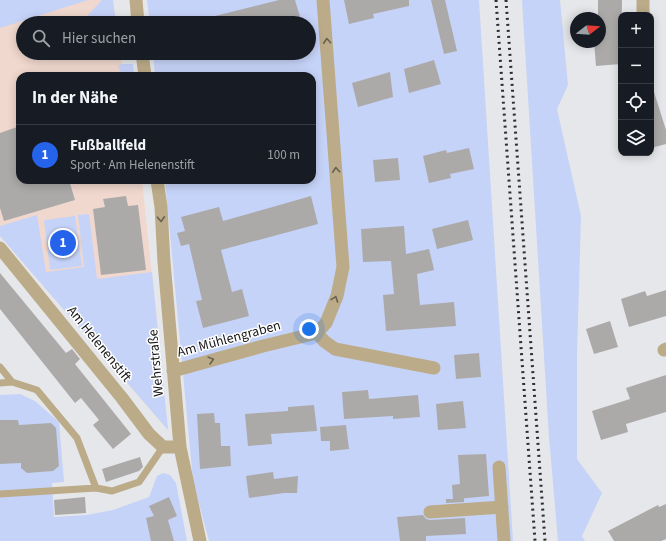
<!DOCTYPE html>
<html lang="de">
<meta charset="utf-8">
<style>
:root{--surface:#171b24;--page:#20242c;--text:#f1f3f6;--muted:#9ea1a6;--line:#363941;--accent:#2563eb}
body{margin:0;font-family:"Source Sans 3",sans-serif;background:var(--page);color:var(--text)}
.controls{position:absolute;right:12px;top:12px;display:grid;overflow:hidden;border-radius:8px;box-shadow:0 2px 10px #0003}
.controls button{width:36px;height:36px;display:grid;place-items:center;padding:0;border:0;border-bottom:1px solid var(--line);background:var(--surface);color:var(--text);font:20px sans-serif}
.compass{position:absolute;left:570px;top:12px;width:36px;height:36px;border-radius:50%;background:var(--surface);box-shadow:0 2px 10px #0003;rotate:73deg}
.you{position:absolute;left:309px;top:329px;width:14px;height:14px;margin:-10px;border:3px solid #fff;border-radius:50%;background:#1a73e8;box-shadow:0 0 0 6px #1a73e833}
.badge{display:grid;place-items:center;width:26px;height:26px;border-radius:50%;background:var(--accent);color:#fff;font-size:13px;font-weight:700}
.pin{position:absolute;translate:-50% -50%;border:2px solid #fff;box-shadow:0 1px 4px #0006}
.list{margin:0;padding:0;list-style:none}
h2{display:flex;justify-content:space-between;align-items:center;height:52px;margin:0;padding:0 16px;font-size:17px}
h2 small{font-size:13px;font-weight:400;color:var(--muted)}
.list li{display:grid;grid-template-columns:26px 1fr auto;gap:12px;align-items:center;box-sizing:border-box;height:60px;padding:0 16px;border-top:1px solid var(--line)}
.list b{display:block;font-size:15px;white-space:nowrap}
.list p{margin:0;font-size:13px;white-space:nowrap;color:var(--muted)}
.list em{font-size:13px;font-style:normal;color:var(--muted)}
.icon{flex:none;width:22px;height:22px;fill:none;stroke:currentColor;stroke-width:2;stroke-linecap:round;stroke-linejoin:round}
.map{position:relative;flex:none;width:666px;height:541px;overflow:hidden}
.search{position:absolute;background:var(--surface);box-shadow:0 2px 10px #0003;left:16px;top:16px;width:300px;height:44px;display:flex;align-items:center;gap:10px;box-sizing:border-box;padding:0 14px;border-radius:22px;color:var(--muted);font-size:15px}
.panel{position:absolute;background:var(--surface);box-shadow:0 2px 10px #0003;left:16px;top:72px;width:300px;height:112px;border-radius:12px}
.map>svg:first-child{display:block}
.education{fill:#f0d8ce}
.green{fill:#c6d3f8}
.building{fill:#acaaa9}
.lines{fill:none;stroke-linecap:round;stroke-linejoin:round}
.lane{stroke:#bbab88;stroke-width:7}
.street{stroke:#bbab88;stroke-width:13}
.rail{stroke:#2e2e2f;stroke-width:3;stroke-dasharray:2 4;stroke-linecap:butt}
.oneway{stroke:#696150}
.labels{text-anchor:middle;dominant-baseline:central;stroke-width:3;stroke-linejoin:round;paint-order:stroke}
.street-label{font-size:14px;fill:#171718;stroke:#fff}
</style>
<div class="map">
<svg width="666" height="541" viewBox="0 0 666 541">
<rect width="100%" height="100%" fill="#e6e7ea"/>
<path class="education" d="M0,0H113L116,23H23V53H121L122,64H133L134,76H20V180H142L168,430L0,236Z"/>
<path class="green" d="M0,0H88L0,28Z
M102,0H113L116,23H90L88,15Z
M147,0H479L513,541H209L193,481L165,180H312V76H155L153,53H309V23H150Z
M522,0H560L568,85L557,109L581,216L577,354V459L602,493L582,536L585,541H558L549,437Z
M122,64H133L134,76H122L118,66Z
M89,214L97,279L152,272L168,430L0,236V226L37,215L46,272L84,267L78,215Z
M75,216L82,266L50,270L44,220Z
M20,394L35,401L59,422L64,482L52,483L54,517L87,515L113,510L149,497L157,476L163,473L170,475L176,483L187,541H0V395Z"/>
<path class="building" d="M279,0H295L301,20L292,23H208L207,18Z
M344,0H409V6L373,14L374,18L349,24Z
M431,0H445L457,51L444,54Z
M598,0H622L621,64L596,66L594,42H600V18H598Z
M434,60L441,84L409,93L404,69Z
M390,72L393,97L358,107L352,83Z
M651,92H654L666,130V144L651,148Z
M20,126V180H69L75,200L4,221L0,208V133Z
M469,148L474,169L450,174L451,178L429,183L423,156L446,150L447,153Z
M398,158L400,180L375,182L373,160Z
M126,196L128,206L138,205L146,270L101,275L93,209L105,207L103,199Z
M311,196L318,224L221,250L232,292L242,289L249,316L203,328L196,301L202,300L189,244L181,246L177,233L185,231L181,217L219,207L223,221Z
M468,220L473,240L437,249L432,229Z
M404,226L406,254L429,249L433,265L434,270L417,274L420,305L454,302L456,326L386,331L383,295L394,294L391,261L363,262L361,229Z
M0,273L66,353L72,349L80,359L75,364L131,434L113,449L93,425L99,420L81,398L75,403L0,309Z
M666,290V316L629,327L621,299L645,291L647,296Z
M610,321L618,347L594,354L586,329Z
M479,353L481,377L456,379L454,355Z
M666,375V412L626,424L628,432L601,440L592,411L630,399L626,388Z
M368,390L369,399L418,395L420,417L393,419V416L344,419L342,392Z
M463,401L466,428L438,430L436,404Z
M314,405L317,431L271,434L272,444L248,446L245,414L288,411V407Z
M214,413L215,423H220L221,446H230L231,466L200,469L197,414Z
M0,420H18L19,425L51,423L56,428L59,466L53,471L27,473L21,468V463L0,464Z
M346,425L349,449L330,451V441H321L320,427Z
M486,454L489,496L457,499L464,498V502L446,503V499H453L452,485L460,484L458,455Z
M140,457L143,467L139,471L106,482L102,469Z
M273,472L274,479L298,476L297,493H284L249,498L246,476Z
M85,497L86,513L55,515L54,500Z
M169,497L177,516L168,520L174,541H151L146,518L154,516L149,506Z
M666,504V539L661,541H614L608,531L658,505L659,507Z
M423,515L426,519L430,520L465,518L466,534L426,536V541H400L397,517Z"/>
<g class="lines">
<path class="lane" d="M0,367L12,382L37,390L77,438L96,488
M0,383L12,382
M0,494L96,488L112,491L139,482L163,447"/>
<path class="street" d="M136,0L138,23
M643,0V15
M142,53L145,76
M157,180L161,207L164,262L180,447L200,541
M0,248L122,398L149,434L163,447H180
M317,333L324,341L335,349L434,368
M664,350L666,349
M173,371L263,346L317,333L326,323L337,296L343,267L323,0
M499,467L504,541
M430,512L502,507"/>
<path class="rail" d="M496,0L535,541
M506,0L545,541"/>
</g>
<defs><path id="oneway-chevron" d="M-2-3.5L2.5 0L-2 3.5" fill="none" stroke-width="1.6" stroke-linecap="round" stroke-linejoin="round"/></defs>
<g class="oneway">
<use href="#oneway-chevron" transform="translate(327 41) rotate(-94)"/>
<use href="#oneway-chevron" transform="translate(336 170) rotate(-94)"/>
<use href="#oneway-chevron" transform="translate(161 219) rotate(87)"/>
<use href="#oneway-chevron" transform="translate(335 299) rotate(-70)"/>
<use href="#oneway-chevron" transform="translate(211 360) rotate(-15)"/>
</g>
<g class="labels">
<g class="street-label">
<text transform="translate(229 339) rotate(-15)">Am Mühlengraben</text>
<text transform="translate(99 344) rotate(51)">Am Helenenstift</text>
<text transform="translate(156 363) rotate(-95)">Wehrstraße</text>
</g>
</g>
</svg>
<div class="controls">
<button>+</button>
<button>−</button>
<button><svg class="icon" aria-label="locate" viewBox="0 0 24 24"><circle cx="12" cy="12" r="6"/><path d="M12 2v4M12 18v4M2 12h4M18 12h4"/></svg></button>
<button><svg class="icon" aria-label="layers" viewBox="0 0 24 24"><path d="M12 4l9 5-9 5-9-5zM3 14l9 5 9-5"/></svg></button>
</div>
<svg class="compass" viewBox="-18 -18 36 36"><path d="M0-13l5 13h-10z" fill="#e53935"/><path d="M0 13l5-13h-10z" fill="#9ea1a6"/></svg>
<div class="you"></div>
<div class="pin badge" style="left:63px;top:243px">1</div>
<div class="search"><svg class="icon" aria-label="search" viewBox="0 0 24 24"><circle cx="10" cy="10" r="6"/><path d="M15 15l6 6"/></svg>Hier suchen</div>
<section class="panel">
<h2>In der Nähe<small></small></h2>
<ul class="list">
<li><span class="badge">1</span><div><b>Fußballfeld</b><p>Sport · Am Helenenstift</p></div><em>100 m</em></li>
</ul>
</section>
</div>
